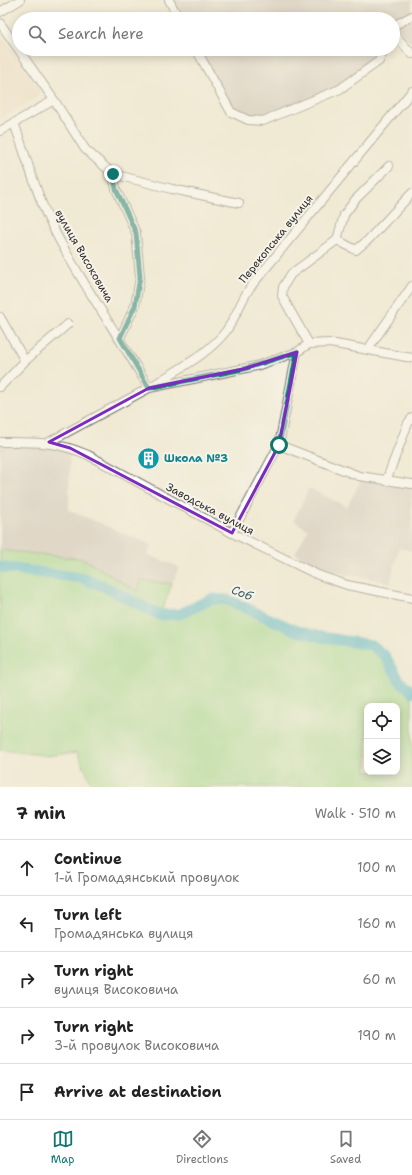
<!DOCTYPE html>
<meta charset="utf-8">
<style>
:root{--surface:#fff;--page:#f2f2f2;--text:#222;--muted:#767676;--line:#e0e0e0;--accent:#0f766e}
body{margin:0;font-family:"Shantell Sans",sans-serif;background:var(--page);color:var(--text)}
.controls{position:absolute;right:12px;bottom:12px;display:grid;overflow:hidden;border-radius:8px;box-shadow:0 2px 10px #0003}
.controls button{width:36px;height:36px;display:grid;place-items:center;padding:0;border:0;border-bottom:1px solid var(--line);background:var(--surface);color:var(--text);font:20px sans-serif}
.stop{position:absolute;width:12px;height:12px;margin:-9px;border:3px solid #0f766e;border-radius:50%;background:#fff}
.stop.end{background:#0f766e;border-color:#fff;box-shadow:0 1px 4px #0008}
.list{margin:0;padding:0;list-style:none}
h2{display:flex;justify-content:space-between;align-items:center;height:52px;margin:0;padding:0 16px;font-size:17px}
h2 small{font-size:13px;font-weight:400;color:var(--muted)}
.list li{display:grid;grid-template-columns:26px 1fr auto;gap:12px;align-items:center;box-sizing:border-box;height:56px;padding:0 16px;border-top:1px solid var(--line)}
.list b{display:block;font-size:15px;white-space:nowrap}
.list p{margin:0;font-size:13px;white-space:nowrap;color:var(--muted)}
.list em{font-size:13px;font-style:normal;color:var(--muted)}
.icon{flex:none;width:22px;height:22px;fill:none;stroke:currentColor;stroke-width:2;stroke-linecap:round;stroke-linejoin:round}
.map{position:relative;flex:none;width:412px;height:787px;overflow:hidden}
.search{position:absolute;background:var(--surface);box-shadow:0 2px 10px #0003;left:12px;right:12px;top:12px;height:44px;display:flex;align-items:center;gap:10px;box-sizing:border-box;padding:0 14px;border-radius:22px;color:var(--muted);font-size:15px}
.sheet{height:332px;background:var(--surface)}
nav{display:flex;justify-content:space-around;align-items:center;box-sizing:border-box;height:56px;border-top:1px solid var(--line);background:var(--surface);font-size:11px;color:var(--muted)}
nav a{display:grid;justify-items:center;gap:2px}
nav .on{color:var(--accent)}
.map>svg:first-child{display:block}
.built{fill:#edd7bb}
.industrial{fill:#ccc2b9}
.green{fill:#9ed88a;stroke:#64825a;fill-rule:evenodd}
.lines{fill:none;stroke-linecap:round;stroke-linejoin:round}
.river{stroke:#4ab4c8;stroke-width:11}
.minor-casing{stroke:#706e66;stroke-width:10}
.minor{stroke:#fff;stroke-width:8}
.route{stroke:#0f766e;stroke-width:5}
.marked{fill:none;stroke:#7b2cbf;stroke-width:3;stroke-linejoin:round}
.labels{text-anchor:middle;dominant-baseline:central;stroke-width:4;stroke-linejoin:round;paint-order:stroke}
.street-label{font-size:11px;fill:#2b2b2b;stroke:#f7f3e8}
.culture-label{font-size:11px;font-weight:bold;fill:#0d838f;stroke:#f7f3e8;text-anchor:start}
.water-label{font-size:12px;font-style:italic;fill:#365b62;stroke:#f7f3e8}
</style>
<div class="map">
<svg width="412" height="787" viewBox="0 0 412 787">
<rect width="100%" height="100%" fill="#f7f3e8"/>
<filter id="ink" filterUnits="userSpaceOnUse"><feTurbulence type="fractalNoise" baseFrequency=".025" numOctaves="2"/><feDisplacementMap in="SourceGraphic" scale="8" xChannelSelector="R" yChannelSelector="G"/><feConvolveMatrix kernelMatrix="1 2 1 2 8 2 1 2 1" color-interpolation-filters="sRGB"/></filter>
<filter id="wash" filterUnits="userSpaceOnUse"><feTurbulence type="fractalNoise" baseFrequency=".012" numOctaves="4" result="noise"/><feDisplacementMap in="SourceGraphic" scale="16" xChannelSelector="R" yChannelSelector="G"/><feGaussianBlur stdDeviation="0.9" result="paint"/><feColorMatrix in="noise" values="0 0 0 0 0 0 0 0 0 0 0 0 0 0 0 0 0 1.4 0 .05"/><feComposite in="paint" operator="in"/></filter>
<g filter="url(#wash)">
<rect width="100%" height="100%" fill="#f0ead4"/>
<path class="built" d="M0,34L40,89L37,97L0,119Z"/>
<path class="industrial" d="M171,0H412V44L393,24V19H181Z
M198,49H382L378,59L338,87L263,119L248,118L232,111Z
M0,442L70,448L69,510L151,545L148,555L179,567L172,584L141,580L138,592L84,559L0,550Z
M361,480L412,488L411,513L412,514V551L399,548L390,583L354,575H345L313,563L295,553L308,530L294,520L309,488L347,507Z"/>
<path class="green" d="M0,550L84,559L138,592L141,580L172,584L160,615L180,614L212,599L228,600L297,631L321,637L371,645L385,656L400,681L412,692V787H93L77,752L49,756L0,750ZM367,706H397V772H367Z"/>
<g class="lines">
<path class="river" d="M0,567L81,578L103,586L160,615L180,614L212,599L228,600L297,631L321,637L371,645L385,656L400,681L412,692"/>
</g>
</g>
<g filter="url(#ink)">
<g class="lines">
<defs>
<path id="minor" d="M169,0L179,19
M0,12L20,0
M0,23L54,100L14,123C25,153 35,189 48,218C77,277 116,331 149,388C174,371 207,356 226,331C237,316 241,299 252,285L412,91
M393,29L395,25L412,16
M393,33L412,54
M196,49L231,112L248,120L263,121L340,89L379,61L384,49
M54,100L85,149L113,174L116,189L136,233L140,277L135,306L120,338
M0,131L14,123
M113,174L172,189L239,203
M337,240L356,250L368,240L412,193
M0,317L25,361
M309,344L282,296L283,287L291,274L337,240L344,215L355,200L389,166
M368,349L412,286
M0,387L25,361L68,324
M0,442C35,442 55,441 88,455L232,533L318,575L347,585L412,598
M49,442L149,388L256,366L297,352L309,344L330,343L412,358
M279,445L359,476L412,484
M386,481L408,423L412,418
M232,533L279,445L297,352"/>
</defs>
<use href="#minor" class="minor-casing"/>
<use href="#minor" class="minor"/>
</g>
</g>
<g class="lines" filter="url(#ink)">
<path class="route" d="M113,174L116,189L136,233L140,277L135,306L120,338L149,388L243,369L297,352L279,445"/>
</g>
<path d="M0 0H412V787H0ZM297,352L279,445L232,533L70,448L49,442L149,388L243,369Z" fill="#f0ead4" fill-opacity=".55" fill-rule="evenodd"/>
<path class="marked" d="M297,352L279,445L232,533L70,448L49,442L149,388L243,369Z"/>
<defs>
<symbol id="building-disc" viewBox="-11 -11 22 22"><circle r="9.5" fill="#0f9aa8" stroke="#f7f3e8"/><path d="M-4-6H4V6H1V3H-1V6H-4ZM-2.5-4.3h1.7v1.8h-1.7ZM.8-4.3h1.7v1.8H.8ZM-2.5-1h1.7V.8h-1.7ZM.8-1h1.7V.8H.8Z" fill="#fff"/></symbol>
</defs>
<g fill-rule="evenodd">
<use href="#building-disc" x="136" y="446" width="25" height="25"/>
</g>
<g class="labels">
<g class="street-label">
<text transform="translate(276 239) rotate(-51)">Перекопська вулиця</text>
<text transform="translate(84 256) rotate(60)">вулиця Високовича</text>
<text transform="translate(210 509) rotate(28)">Заводська вулиця</text>
</g>
<g class="culture-label">
<text x="164" y="458">Школа №3</text>
</g>
<g class="water-label">
<text transform="translate(242 593) rotate(20)">Соб</text>
</g>
</g>
</svg>
<div class="controls">
<button><svg class="icon" aria-label="locate" viewBox="0 0 24 24"><circle cx="12" cy="12" r="6"/><path d="M12 2v4M12 18v4M2 12h4M18 12h4"/></svg></button>
<button><svg class="icon" aria-label="layers" viewBox="0 0 24 24"><path d="M12 4l9 5-9 5-9-5zM3 14l9 5 9-5"/></svg></button>
</div>
<div class="stop" style="left:279px;top:445px"></div>
<div class="stop end" style="left:113px;top:174px"></div>
<div class="search"><svg class="icon" aria-label="search" viewBox="0 0 24 24"><circle cx="10" cy="10" r="6"/><path d="M15 15l6 6"/></svg>Search here</div>
</div>
<section class="sheet">
<h2>7 min<small>Walk · 510 m</small></h2>
<ul class="list">
<li><svg class="icon" aria-label="ahead" viewBox="0 0 24 24"><path d="M12 20V5M6 11l6-6 6 6"/></svg><div><b>Continue</b><p>1-й Громадянський провулок</p></div><em>100 m</em></li>
<li><svg class="icon" aria-label="left" viewBox="0 0 24 24"><path d="M17 20v-9H6M10 6l-5 5 5 5"/></svg><div><b>Turn left</b><p>Громадянська вулиця</p></div><em>160 m</em></li>
<li><svg class="icon" aria-label="right" viewBox="0 0 24 24"><path d="M7 20v-9h11M14 6l5 5-5 5"/></svg><div><b>Turn right</b><p>вулиця Високовича</p></div><em>60 m</em></li>
<li><svg class="icon" aria-label="right" viewBox="0 0 24 24"><path d="M7 20v-9h11M14 6l5 5-5 5"/></svg><div><b>Turn right</b><p>3-й провулок Високовича</p></div><em>190 m</em></li>
<li><svg class="icon" aria-label="arrive" viewBox="0 0 24 24"><path d="M6 21V4h12l-3 4 3 4H6"/></svg><div><b>Arrive at destination</b></div></li>
</ul>
</section>
<nav>
<a class="on"><svg class="icon" aria-label="map" viewBox="0 0 24 24"><path d="M3 6l6-2 6 2 6-2v14l-6 2-6-2-6 2zM9 4v14M15 6v14"/></svg>Map</a>
<a><svg class="icon" aria-label="directions" viewBox="0 0 24 24"><path d="M12 3l9 9-9 9-9-9zM9 14v-3h6M13 9l2 2-2 2"/></svg>Directions</a>
<a><svg class="icon" aria-label="saved" viewBox="0 0 24 24"><path d="M7 4h10v16l-5-4-5 4z"/></svg>Saved</a>
</nav>
